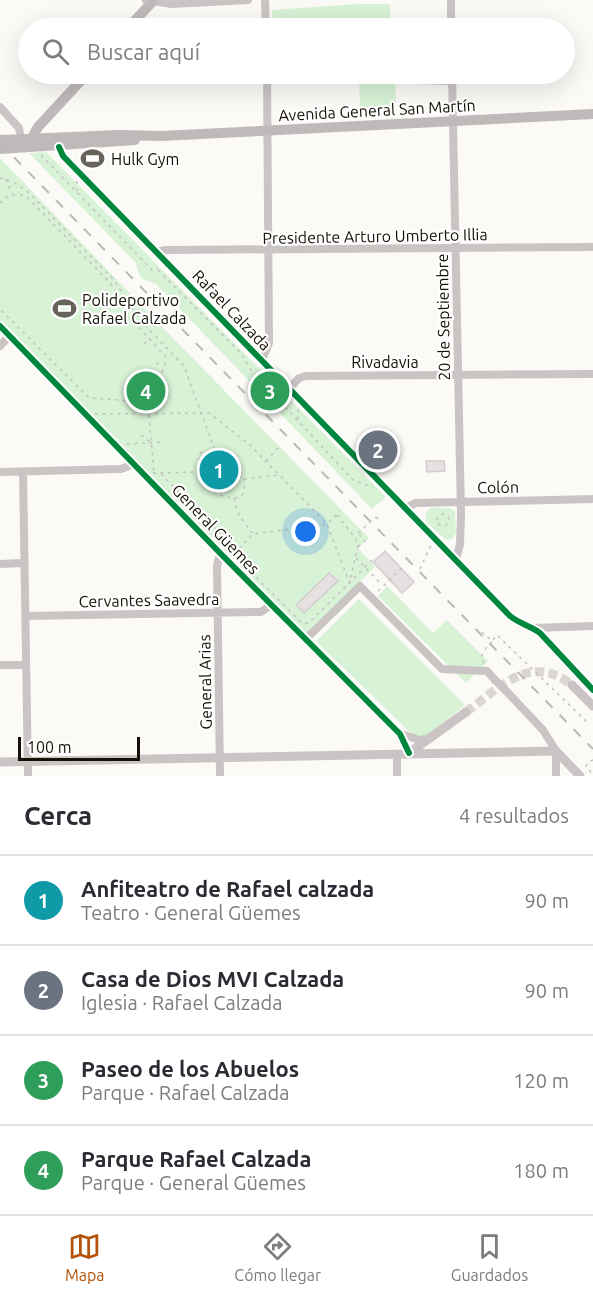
<!DOCTYPE html>
<html lang="es">
<meta charset="utf-8">
<style>
:root{--surface:#fff;--page:#f7f7f7;--text:#2b2b33;--muted:#7c7c81;--line:#e1e1e2;--accent:#b45309}
body{margin:0;font-family:Ubuntu,sans-serif;background:var(--page);color:var(--text)}
.scale{position:absolute;left:18px;bottom:15px;width:122px;box-sizing:border-box;padding-left:6px;border:3px solid #161106;border-top:0;font-size:16px;line-height:21px;white-space:nowrap;color:#161106;-webkit-text-stroke:4px #fff;paint-order:stroke}
.you{position:absolute;left:306px;top:532px;width:21px;height:21px;margin:-15px;border:4px solid #fff;border-radius:50%;background:#1a73e8;box-shadow:0 0 0 9px #1a73e833}
.badge{display:grid;place-items:center;width:39px;height:39px;border-radius:50%;background:var(--accent);color:#fff;font-size:20px;font-weight:700}
.pin{position:absolute;translate:-50% -50%;border:3px solid #fff;box-shadow:0 2px 6px #0006}
.list{margin:0;padding:0;list-style:none}
h2{display:flex;justify-content:space-between;align-items:center;height:78px;margin:0;padding:0 24px;font-size:26px}
h2 small{font-size:20px;font-weight:400;color:var(--muted)}
.list li{display:grid;grid-template-columns:39px 1fr auto;gap:18px;align-items:center;box-sizing:border-box;height:90px;padding:0 24px;border-top:2px solid var(--line)}
.list b{display:block;font-size:22px;white-space:nowrap}
.list p{margin:0;font-size:20px;white-space:nowrap;color:var(--muted)}
.list em{font-size:20px;font-style:normal;color:var(--muted)}
.icon{flex:none;width:33px;height:33px;fill:none;stroke:currentColor;stroke-width:2;stroke-linecap:round;stroke-linejoin:round}
.map{position:relative;flex:none;width:593px;height:776px;overflow:hidden}
.search{position:absolute;background:var(--surface);box-shadow:0 6px 24px #0002;left:18px;right:18px;top:18px;height:66px;display:flex;align-items:center;gap:15px;box-sizing:border-box;padding:0 21px;border-radius:33px;color:var(--muted);font-size:22px}
.sheet{height:438px;background:var(--surface)}
nav{display:flex;justify-content:space-around;align-items:center;box-sizing:border-box;height:84px;border-top:2px solid var(--line);background:var(--surface);font-size:16px;color:var(--muted)}
nav a{display:grid;justify-items:center;gap:3px}
nav .on{color:var(--accent)}
.map>svg:first-child{display:block}
.green{fill:#d8f2d6}
.water{fill:#badcf6}
.building{fill:#e6e0e1;stroke:#d4cdd0;stroke-width:1.5}
.lines{fill:none;stroke-linecap:round;stroke-linejoin:round}
.tertiary-tunnel{stroke:#dad7d2;stroke-width:9;stroke-dasharray:9 4.5;stroke-linecap:butt}
.path{stroke:#c5c1c0;stroke-width:1.5;stroke-dasharray:3 4.5;stroke-linecap:butt}
.service{stroke:#cac4c5;stroke-width:4}
.minor{stroke:#cac4c5;stroke-width:8}
.tertiary{stroke:#cac4c5;stroke-width:9}
.secondary{stroke:#c0b9ba;stroke-width:10}
.rail{stroke:#bbb9b6;stroke-width:2;stroke-dasharray:10 10;stroke-linecap:butt}
.path-bridge{stroke:#c5c1c0;stroke-width:1.5;stroke-dasharray:3 4.5;stroke-linecap:butt}
.minor-bridge{stroke:#cac4c5;stroke-width:8}
.cycleway-casing{stroke:#fff;stroke-width:10}
.cycleway{stroke:#00873e;stroke-width:6}
.labels{text-anchor:middle;dominant-baseline:central;stroke-width:4.5;stroke-linejoin:round;paint-order:stroke}
.street-label{font-size:16px;fill:#161106;stroke:#fff}
.poi-label{font-size:16px;fill:#161106;stroke:#fff;text-anchor:start}
</style>
<div class="map">
<svg width="593" height="776" viewBox="0 0 593 776">
<rect width="100%" height="100%" fill="#fcfaf6"/>
<path class="green" d="M358,4H390V28H273L272,10Z
M359,74H395L396,107L360,109Z
M46,152L386,497L372,509L156,284L141,278L135,262L29,153Z
M0,158L169,334L369,538L358,548L375,567L307,633L302,631L0,321Z
M431,508H449L455,511L456,533L453,538L446,540L426,522L425,513Z
M387,586L433,633L447,620L488,661L466,683L378,596Z
M359,599L465,705L420,742L316,641Z"/>
<path class="water" d="M280,20H309V28H280Z"/>
<path class="building" d="M426,461H444L445,471L427,472Z
M385,551L414,582L402,593L373,562Z
M329,573L338,581L304,613L296,605Z"/>
<g class="lines">
<path class="tertiary-tunnel" d="M466,712C500,688 530,652 572,685"/>
<path class="path" d="M41,155L152,270L158,269
M0,178L14,182L29,193L114,280L139,319L184,366L215,451C232,457 253,477 241,497C214,502 196,480 200,454L203,451H215
M6,179L12,194
M77,181V192
M0,203C7,195 17,192 27,197L111,284L135,323L165,356V363L154,399L149,402L89,398L0,309
M158,270L241,353L251,370L353,480L373,487
M144,344L149,338
M156,363L164,365
M298,409V419
M95,414L209,413L250,445L327,524L350,584
M149,415L154,473
M141,435L150,442
M127,444L164,442
M266,461L278,448
M153,473L199,472
M161,474L241,554L242,563L302,623H309L373,559
M244,479L278,475
M234,498L238,513L252,533
M437 520a6 6 0 1 1 12 0a6 6 0 1 1-12 0Z
M337,515L355,538L358,545L350,581
M376,517L381,522
M358,547L365,541L358,533
M234,554L253,534L327,524L340,511
M356,558L382,585
M420,569L431,545
M378,591L402,568
M482,632L492,641L497,635L589,724
M484,663L481,657L486,648L492,642
M593,760L588,762L586,766L593,775"/>
<path class="service" d="M416,82L451,83"/>
<path class="minor" d="M146,0L172,4L248,0
M265,0L266,28
M451,0V28
M452,74L461,515L460,544L456,560
M0,107L19,128L21,139
M59,147L63,156L510,616C520,624 531,626 540,633L593,690
M157,252L165,250L593,247
M0,326L220,553L400,734L409,753
M0,346L9,336
M262,360L269,343L267,74
M290,388L299,378L306,376L593,374
M0,472L121,469L134,464
M23,472L28,776
M405,508L416,503L593,499
M220,553L217,566L220,776
M0,564L23,563
M25,616L261,612L271,605
M533,628L593,626
M306,639L360,586L442,669L487,671L495,680
M0,665H26
M509,694L543,730L556,751V776
M402,734L419,740L427,739
M397,754V776"/>
<path class="tertiary" d="M572,685L593,706
M409,753L466,712
M0,762L556,751L580,776"/>
<path class="secondary" d="M128,28L154,0
M31,139L38,127L87,74
M0,140L119,135L162,136L593,114
M0,149L135,140"/>
<path class="rail" d="M0,143L593,749"/>
<path class="path-bridge" d="M358,533L376,517"/>
<path class="minor-bridge" d="M495,680L509,694"/>
<defs>
<path id="cycleway" d="M59,147L63,156L510,616C520,624 531,626 540,633L593,690
M0,326L220,553L400,734L409,753"/>
</defs>
<use href="#cycleway" class="cycleway-casing"/>
<use href="#cycleway" class="cycleway"/>
</g>
<defs>
<symbol id="stadium-bare" viewBox="-9 -9 18 18"><path d="M0-5a6.5 5 0 1 0 0 10a6.5 5 0 1 0 0-10ZM-3.5-1.8h7v3.6h-7Z" fill="#66635a" stroke="#fff" stroke-width="2.5" paint-order="stroke"/></symbol>
</defs>
<g fill-rule="evenodd">
<use href="#stadium-bare" x="76" y="142" width="33" height="33"/>
<use href="#stadium-bare" x="48" y="292" width="33" height="33"/>
</g>
<g class="labels">
<g class="street-label">
<text transform="translate(377 110) rotate(-3)">Avenida General San Martín</text>
<text transform="translate(375 236) rotate(-1)">Presidente Arturo Umberto Illia</text>
<text transform="translate(232 310) rotate(46)">Rafael Calzada</text>
<text transform="translate(443 317) rotate(-91)">20 de Septiembre</text>
<text x="385" y="362">Rivadavia</text>
<text transform="translate(498 487) rotate(-1)">Colón</text>
<text transform="translate(216 529) rotate(46)">General Güemes</text>
<text transform="translate(149 600) rotate(-1)">Cervantes Saavedra</text>
<text transform="translate(205 682) rotate(-91)">General Arias</text>
</g>
<g class="poi-label">
<text x="111" y="159">Hulk Gym</text>
<text x="82" y="300">Polideportivo<tspan x="82" dy="18">Rafael Calzada</tspan></text>
</g>
</g>
</svg>
<div class="scale">100 m</div>
<div class="you"></div>
<div class="pin badge" style="left:219px;top:470px;background:#0f9aa8">1</div>
<div class="pin badge" style="left:378px;top:450px;background:#6b7280">2</div>
<div class="pin badge" style="left:270px;top:391px;background:#2e9e5b">3</div>
<div class="pin badge" style="left:146px;top:391px;background:#2e9e5b">4</div>
<div class="search"><svg class="icon" aria-label="search" viewBox="0 0 24 24"><circle cx="10" cy="10" r="6"/><path d="M15 15l6 6"/></svg>Buscar aquí</div>
</div>
<section class="sheet">
<h2>Cerca<small>4 resultados</small></h2>
<ul class="list">
<li><span class="badge" style="background:#0f9aa8">1</span><div><b>Anfiteatro de Rafael calzada</b><p>Teatro · General Güemes</p></div><em>90 m</em></li>
<li><span class="badge" style="background:#6b7280">2</span><div><b>Casa de Dios MVI Calzada</b><p>Iglesia · Rafael Calzada</p></div><em>90 m</em></li>
<li><span class="badge" style="background:#2e9e5b">3</span><div><b>Paseo de los Abuelos</b><p>Parque · Rafael Calzada</p></div><em>120 m</em></li>
<li><span class="badge" style="background:#2e9e5b">4</span><div><b>Parque Rafael Calzada</b><p>Parque · General Güemes</p></div><em>180 m</em></li>
</ul>
</section>
<nav>
<a class="on"><svg class="icon" aria-label="map" viewBox="0 0 24 24"><path d="M3 6l6-2 6 2 6-2v14l-6 2-6-2-6 2zM9 4v14M15 6v14"/></svg>Mapa</a>
<a><svg class="icon" aria-label="directions" viewBox="0 0 24 24"><path d="M12 3l9 9-9 9-9-9zM9 14v-3h6M13 9l2 2-2 2"/></svg>Cómo llegar</a>
<a><svg class="icon" aria-label="saved" viewBox="0 0 24 24"><path d="M7 4h10v16l-5-4-5 4z"/></svg>Guardados</a>
</nav>
